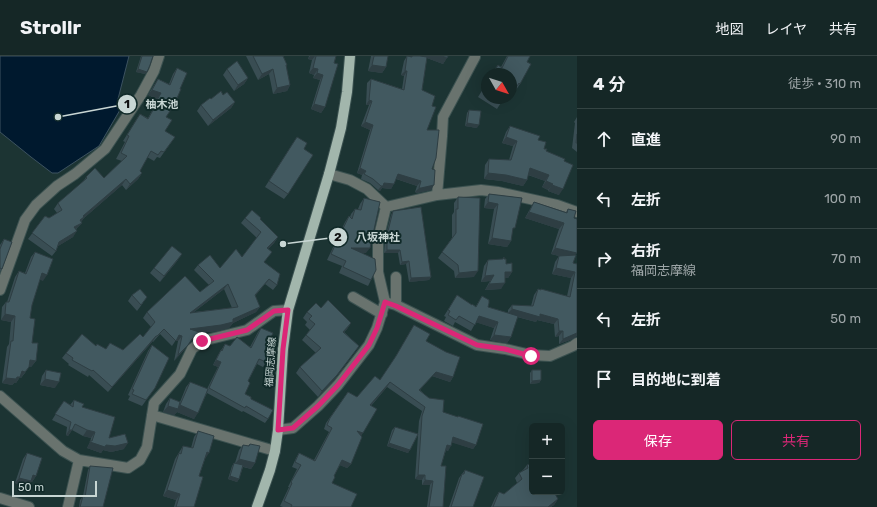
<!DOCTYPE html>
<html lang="ja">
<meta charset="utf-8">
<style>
:root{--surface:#152726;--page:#1e2f2e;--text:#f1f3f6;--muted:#9da5a7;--line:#344443;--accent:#db2777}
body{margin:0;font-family:Rubik,"Noto Sans JP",sans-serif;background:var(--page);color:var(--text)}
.controls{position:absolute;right:12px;bottom:12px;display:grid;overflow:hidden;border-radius:6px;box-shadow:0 4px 16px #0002}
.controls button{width:36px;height:36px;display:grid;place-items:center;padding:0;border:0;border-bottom:1px solid var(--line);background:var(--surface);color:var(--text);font:20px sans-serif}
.compass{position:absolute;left:481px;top:12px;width:36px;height:36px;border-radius:50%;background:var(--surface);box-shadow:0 4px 16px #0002;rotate:129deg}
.scale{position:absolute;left:12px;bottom:10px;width:85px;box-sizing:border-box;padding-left:4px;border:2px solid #c8d6d4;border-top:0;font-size:11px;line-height:14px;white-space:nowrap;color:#c8d6d4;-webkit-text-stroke:3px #112a29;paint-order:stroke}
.stop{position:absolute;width:12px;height:12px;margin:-9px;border:3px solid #db2777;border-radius:50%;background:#fff}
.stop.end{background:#db2777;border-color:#fff;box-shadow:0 1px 4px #0008}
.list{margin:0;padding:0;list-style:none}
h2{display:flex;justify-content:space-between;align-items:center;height:52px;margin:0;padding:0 16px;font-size:17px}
h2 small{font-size:13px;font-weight:400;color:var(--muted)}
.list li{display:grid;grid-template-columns:26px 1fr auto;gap:12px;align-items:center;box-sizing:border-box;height:60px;padding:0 16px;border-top:1px solid var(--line)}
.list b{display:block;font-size:15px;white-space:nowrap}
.list p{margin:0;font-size:13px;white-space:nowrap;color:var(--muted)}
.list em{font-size:13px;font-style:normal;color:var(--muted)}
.actions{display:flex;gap:8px;padding:12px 16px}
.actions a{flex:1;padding:9px 0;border:1px solid var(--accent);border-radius:6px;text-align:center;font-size:14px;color:var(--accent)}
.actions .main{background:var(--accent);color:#fff}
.icon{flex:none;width:22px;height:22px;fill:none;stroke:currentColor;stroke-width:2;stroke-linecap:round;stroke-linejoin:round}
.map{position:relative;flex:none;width:577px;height:451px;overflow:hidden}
header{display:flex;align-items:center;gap:24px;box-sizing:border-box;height:56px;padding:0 20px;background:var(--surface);border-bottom:1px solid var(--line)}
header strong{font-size:19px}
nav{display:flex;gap:22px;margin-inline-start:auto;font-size:14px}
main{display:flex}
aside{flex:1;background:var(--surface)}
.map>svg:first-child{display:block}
.water{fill:#00192e;stroke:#3c5260}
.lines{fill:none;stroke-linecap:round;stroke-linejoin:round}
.minor-casing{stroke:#3b5150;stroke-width:12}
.major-casing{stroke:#3b5150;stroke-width:12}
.minor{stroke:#69736e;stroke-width:10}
.major{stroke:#a2b6ac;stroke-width:10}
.wall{fill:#394d53;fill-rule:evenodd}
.shaded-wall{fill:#2e3e43}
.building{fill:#425960;stroke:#2e3e43;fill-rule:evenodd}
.route{stroke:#db2777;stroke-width:5}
.labels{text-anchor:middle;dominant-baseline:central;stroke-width:4;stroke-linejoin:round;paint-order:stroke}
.street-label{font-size:10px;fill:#c8d6d4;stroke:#112a29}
.leader{fill:none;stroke:#c8d6d4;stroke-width:1.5}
.callout-dot{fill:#c8d6d4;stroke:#112a29;stroke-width:1.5}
.mark-label{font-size:12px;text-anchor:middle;font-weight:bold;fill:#111}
.callout-label{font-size:11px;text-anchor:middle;font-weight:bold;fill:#c8d6d4;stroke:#112a29;stroke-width:4;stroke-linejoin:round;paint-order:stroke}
</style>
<header>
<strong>Strollr</strong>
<nav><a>地図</a><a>レイヤ</a><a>共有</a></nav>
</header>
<main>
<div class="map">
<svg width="577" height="451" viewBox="0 0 577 451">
<rect width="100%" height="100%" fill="#1c3433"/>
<path class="water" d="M0,0H129L118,43L124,47L99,90L58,117H52L31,101L0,76Z"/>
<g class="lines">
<defs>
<path id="minor" d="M437,139L442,80L443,61L475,1
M386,151L437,139L481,134L498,136L557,149L577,156
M396,221V249
M0,234L25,164L36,149L57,130L75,118L105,93L141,39L154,15L159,0
M353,241L382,258
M385,246L396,249L477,289L505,293L531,299L550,300L573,290L577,287
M0,340L63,395L79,404L128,412L140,404L147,391L154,347L180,318L192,293L202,285L247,274L274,255L288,254
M152,359L275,395
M278,374L293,372L318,350L338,329L369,289L377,272L385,246L378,216V184L386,151L367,133L350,124L329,118
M0,442L29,451
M68,451L79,404"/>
<path id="major" d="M257,451L270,414L275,395L278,374L283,293L288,254L329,118L341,72L347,36L350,0"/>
</defs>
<use href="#minor" class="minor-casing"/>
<use href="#major" class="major-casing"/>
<use href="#minor" class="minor"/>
<use href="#major" class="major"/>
</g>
<path class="wall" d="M141,0H153L145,18L136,16Z
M246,0H283L287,9L286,10L290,29L287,35L273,38L269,18L258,24Z
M309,0H336L325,51L321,57L311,53L320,24L313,22L314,19L309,17L312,4L308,3Z
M371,0H388L386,11L382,17L368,15Z
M407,0L411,1L412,0L424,1L425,0H448L443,8L427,2L422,34L432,50L427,74L432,113L431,134L417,137L415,136L417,130L396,123L391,133L382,132L380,135L378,134L370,127L361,123L362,119L357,117L370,74L361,70L369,49H366L367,27L371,23L402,33L404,20L401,19L404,5Z
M507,0H530L527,6L520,28L516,34L515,33L513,36L493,15L498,9L501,11Z
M177,12L166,61L165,75L175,81L160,102L157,101L154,105L147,101L140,115L142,117L138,123L126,134L122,129L84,162L81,166L82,167L77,172L76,174L73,181L58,190L56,195L52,200L28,183L45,160L49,162L57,157L54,153L58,147L83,126L86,121L104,122L122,105L116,103L125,86L123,85L136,64L140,58L148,62L153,53L152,52L157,43L148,39L154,29L158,23L169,28L173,18Z
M227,13L248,22L244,28L234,35L223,19Z
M487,21V42H504L497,53L478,41L483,33L481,31Z
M223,39L235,46L231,52L208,70L197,55L201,49L211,43Z
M469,54L477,72L465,70L467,57Z
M577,61V96L572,92L575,67L574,66Z
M510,70L538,84L546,95L564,105L559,139L548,135V134L542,131L545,125L528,119L527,124L523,130L502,125L484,123L485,109L489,103L509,104L513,90L502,87L506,76Z
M293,87L304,93L288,138L284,143L265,131Z
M489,138L522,142L512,176L511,185L507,191L488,188L494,153L484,152L485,143Z
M458,141L474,221L455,222L454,215L438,202L452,182V159L454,156V147Z
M364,142L366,197H363L371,224L368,230L339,217L342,210L327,204L345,166L349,160L350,161L351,158L355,153H358L360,148Z
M534,146L566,156L568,153L574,162L575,199L573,207L577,208V279L576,281L570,284L559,288V280L555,281L554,268L537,264L536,266L517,261L511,281L507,287L490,284L494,272L476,266L471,275L455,266L453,270L444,265L446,261L444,260L457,239L472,249L476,250L482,240L488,251L508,257V254L512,249L531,250L534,239L538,233L567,240L571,222L552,218L555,206L559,200L551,198L559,173L525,162Z
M393,155L431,221L429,224L409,226L406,208L400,209L398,197H384L385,182L391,159Z
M245,162L260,163L278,181L274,187L268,193L272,196L264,206L277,229L273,234L265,228L255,240L260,251L256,256L233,267L229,272L217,275L199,277L195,282L189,287L184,294L174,305L178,285L176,284L172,290L160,278L153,286V285L108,336L89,319L88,321L68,309L69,308L62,302L66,297L96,290L106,293L110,287L123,294L143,281L151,271L143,262L147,256L200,236L209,229L194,214L198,209L220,212L242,201L257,182L241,167ZM224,233L232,252L194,256Z
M4,183L2,213L0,216V189Z
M35,196L43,225L40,223L32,249L30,262L32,287L36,305L31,311L29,310L25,317L21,322L20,321L16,327H14L12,329L2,327L7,291L9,288L11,266L1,264L2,251L6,246H7L15,221L19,215L25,217L31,201Z
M504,203L506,208L512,216L508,222H505L501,233L485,234L490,225L481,226L484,210L488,204Z
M178,204L160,226L150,217L154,212Z
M132,239L143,247L137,255L128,245Z
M321,252L351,267L347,273L344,276L359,290L333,325L318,341L296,317L300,311L316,297L302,284L310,274L305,269L307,266L303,262L307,256Z
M414,269L453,321L450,326L432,320L420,334L476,389L473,393L452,386L448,395L446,394L441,410L443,451H427L430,429H422V424L415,423L418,379L408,397L387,390L392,374L395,371L418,378L419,365L422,355L387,331L371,350L361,380L351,408L347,412L340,409L334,420L332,427L351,451H283L280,450L289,431H288L297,413L292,411L296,402L299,397L314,404L329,376L324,373L326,367L348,336L357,341L380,324L393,305Z
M261,272L268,288L266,306L263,311L257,308L248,325L245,338L251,343L268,363L265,367L243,355L242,356L207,337L194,363L177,356L174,359L163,356L166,348L170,342L180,346L186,331L190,326L207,333L218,311L213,309L218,299L225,288L230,290L250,291L258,276Z
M152,289L155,332L142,350L128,344L130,340L128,339L148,295Z
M46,314L55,332L40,329L42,320Z
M532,314L541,324L539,327L530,328V317Z
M74,344L82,351L109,382L124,393L111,396L103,394L101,397L87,392L90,386L91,382L83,380L72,374L68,380L66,379L67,371L52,364L64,345L70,349Z
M198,375L205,403L199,420L194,451H174L176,444L163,440L175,403L183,390L191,392L194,381Z
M250,388L255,407L251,413L243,411L239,423L237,426L228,423L232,410L234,407H235L239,394L243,389L248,390Z
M27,397L36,420L32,426H31L27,431L15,427L23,403Z
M527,409L558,443L554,449L551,451H491L495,442L499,436L504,438L517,427L515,422L519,417L523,414Z
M90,410L103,451H79L80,444L83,440L88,414Z
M465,414L473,451H449L459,422Z"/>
<path class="shaded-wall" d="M310,0H315L312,4L308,3Z
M425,0H442L447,2L443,8L424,1Z
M372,9L386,11L382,17L368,15Z
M313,12L318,13L314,19L309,17Z
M138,13L147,16L145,18L136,16Z
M273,13L269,18L258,24L262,18Z
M405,15H407L404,20L401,19Z
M317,17L323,19L320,24L313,22Z
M248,22L244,28L234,35L238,29Z
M290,29L287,35L273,38L277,32Z
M152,34L161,37L157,43L148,39Z
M369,44L372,45L369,49H366Z
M235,46L231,52L208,70L213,64Z
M314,48L325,51L321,57L311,53Z
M365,66L373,69L370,74L361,70Z
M467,67L479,69L477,72L465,70Z
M506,81L517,85L513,90L502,87Z
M360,112L366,115L362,119L357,117Z
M530,112L549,119L545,125L526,118Z
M142,117L138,123L126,134L130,128Z
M488,117L506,119L527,124L523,130L502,125L484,123Z
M398,118L421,125L417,130L394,122Z
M126,123L122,129L84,162L80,167L76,170L83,160Z
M546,125L553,128L548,134L542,131Z
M384,127L394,128L391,133L382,132L380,135L378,134Z
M434,129L431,134L417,137L415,136L419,132Z
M552,129L563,133L559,139L548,135Z
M488,146L498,148L494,153L484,152Z
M529,156L564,167L559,173L525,162Z
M82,167L77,172L70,177L74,171Z
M77,175L73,181L55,192L59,186Z
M278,181L274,187L263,198L267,192Z
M492,182L511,185L507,191L488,188Z
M351,192H370L366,197L347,198Z
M555,192L577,197L572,203L551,198Z
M387,194H400L398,197H384Z
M182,198L178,204L160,226L164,220Z
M409,205L406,208L400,209L402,206Z
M556,212L575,216L571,222L552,218Z
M478,215L474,221L455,222L459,217Z
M505,216H512L508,222H501Z
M42,217L47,219L43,225L38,223Z
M494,219L490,225L481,226L485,220Z
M431,221L429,224L409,226L411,222Z
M269,223L265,228L251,245L255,239Z
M505,227L501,233L485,234L489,228Z
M228,228L224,233L186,262L190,257Z
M260,251L256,256L233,267L229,272L217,275L199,277L195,282L188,288L190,273L233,263Z
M512,253L540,258L558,263L554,268L537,264L536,266L507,258Z
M5,258L15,260L11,266L1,264Z
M479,260L498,266L494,272L475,266Z
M351,267L347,273L339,281L343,276Z
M559,275H563L559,280L555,281Z
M577,277V279L576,281L570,284L559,288L563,283Z
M179,279L182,280L178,285L175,284Z
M494,279L511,281L507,287L490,284Z
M156,280L153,285L108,336L112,331Z
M188,289L184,294L174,305L178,299Z
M359,290L333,325L318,341L322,335Z
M30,304L36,305L31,311L26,310Z
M216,304L221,306L218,311L213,309Z
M29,311L21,322L17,320L22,315Z
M436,316L453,321L450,326L432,320L416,338L419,334Z
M17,321H20L16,327H14L12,329L2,327L6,322Z
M45,323L59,326L55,332L40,329Z
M541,324L539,327L530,328L532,325Z
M390,326L387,331L367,354L370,349Z
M180,349L198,357L194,363L177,356L174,359L163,356L168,350L177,353Z
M69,374H72L68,380L66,379Z
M87,374L95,376L91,382L83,380Z
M357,375L363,377L360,382Z
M453,381L476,389L473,393L450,386Z
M90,386L106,389L128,387L124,393L111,396L103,394L101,397L87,392Z
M389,387L410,394L408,397L387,390Z
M447,389L451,390L448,395L444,393Z
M207,396L209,397L205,403L203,402Z
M239,403L255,407L251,413L235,408Z
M342,404L351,408L347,412L339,409Z
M33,419L36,420L32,426H31L27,431L15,427L19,422Z
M418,419H425L422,424L415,423Z
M230,420L239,423L237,426L228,423Z
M425,424L433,425L430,429H422Z
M167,434L180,438L176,444L163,440Z
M558,443L554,449L551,451H548Z"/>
<path class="building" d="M142,0H153L150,9L147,16L138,13Z
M253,0H283L287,9H286L290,29L277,32L273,13L262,18Z
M316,0H336L334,7L338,8L325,51L314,48L323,19L317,17L318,13L313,12Z
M374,0H388L386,11L372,9Z
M407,0L412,1V0H420L427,1L422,34L435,40L432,50L436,51L427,74H439L436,102L432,113L435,114L434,129L421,132H419L421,125L398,118L394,128L384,127L383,130H381L373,123L364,118L366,115L360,112L373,69L365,66L372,45L369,44L371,23L404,34L407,15H405Z
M442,0H448L447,2Z
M508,0H530L527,6L531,8L520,28L519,27L517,30L515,29L511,35V18H489L492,14L494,16L498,9L502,12Z
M237,5L248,22L238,29L227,13Z
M177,12L187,17L180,33H181L174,49L166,61L172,64L165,75L175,81L164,96L161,95L158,99L151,95L140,115L142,117L130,128L126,123L83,160L84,161L80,164L82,167L74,171L77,175L59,186L56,195L32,177L45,160L49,162L62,154L58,147L87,122L86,121L95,112L104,122L127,100L121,97L129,80L127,79L140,58L148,63L157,47L156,46L161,37L152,34L158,23L170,29Z
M487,22V27L485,25Z
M487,28V38L482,36Z
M221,35L223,39L227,36L235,46L213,64L201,49L210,42L211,43Z
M493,42H504L501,47Z
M469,54L481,55L479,69L467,67Z
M510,70L540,80L538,84L546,86L544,93H547L546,95L565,103L564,105L573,109L563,133L552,129L553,128L546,125L549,119L530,112L527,124L506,119L488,117L489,103L511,104L517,85L506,81Z
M577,78V87H576Z
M297,81L307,87L304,93L313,99L288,138L269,125Z
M489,138L522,142L515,172H513L511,185L492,182L498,148L488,146Z
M458,141L480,142L478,215L459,217L458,209L442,196L456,177V153H458Z
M364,142L380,146L370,192H351L375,203L376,214L371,224L343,211L346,205L331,198L349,160L352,163L355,153L361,154Z
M534,146L567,157L568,153L576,155L574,162L577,163V197L555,192L564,167L529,156Z
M421,151L431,221L411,222L409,205L402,206L400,194H387V179L393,155Z
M252,154L261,162L260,163L278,181L267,192L272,196L264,206L280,218L277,229L269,223L255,239L260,251L233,263V266L221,269L190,273L199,276L192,283L188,289L178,299L182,280L179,279L176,285L164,273L157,280H156L112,331L93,314L92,315L72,304L73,302L66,297L82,278L96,290L97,288L106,293L110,287L123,294L140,278L143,281L155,266L147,256L185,220L200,236L214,225L198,209L210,199L220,212L236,193L242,201L261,176L245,162ZM228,228L238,251L190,257Z
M4,183L12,186L2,213L0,212V193Z
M172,190L182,198L164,220L154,212Z
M35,196L53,203L47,219L42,217L32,249L30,262L35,263L32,287H38L36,305L30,304L29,311L25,316L22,315L20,321H17L16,323L6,322L11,285H13L15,260L5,258L6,246H9L19,215L26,218Z
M576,199L573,207L577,208V277L563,283V275H559L558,263L540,258V261L512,253V249L533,250L538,233L541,234V233L570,241L575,216L556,212L559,200Z
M504,201V203H506V208L512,207V216H505V227L489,228L494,219L485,220L488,204L503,203Z
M140,233L147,241L141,249L132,239Z
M457,239L472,249V248L476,251L482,240L489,244V247L488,251L518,260L511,281L494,279L498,266L479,260L475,269L459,260L456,264L448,259L450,255L448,254Z
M328,244L351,267L343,276L359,290L337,319L322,335L300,311L321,292L306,279L315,268L309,263L312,260L307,256L316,247L321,252Z
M414,269L430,278L426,285L446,296L460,301L453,321L436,316L419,334L429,342L444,344L443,356L458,361V360L483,368L476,389L453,381L451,390L447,389L441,410H446L443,451H429L433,425L425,424V419H418L422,360L425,351L390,326L370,349L377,353L363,377L357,375L362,381L351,408L342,404L334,420L335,421L332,427L357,438L351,451H291L292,449L284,445L292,427L291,426L301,409L295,406L299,397L315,405L332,372L327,369L330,362L348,336L357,341L375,320L380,324L396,300Z
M261,272L273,277L268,288L274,291L266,306L259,303L248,325L250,327L245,338L251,341V343L273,354L268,363L246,350L245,352L209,332L221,306L216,304L221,294L222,295L225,288L230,290L237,281L251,292Z
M152,289L169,302L155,332L146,344L132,338L134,334L132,333Z
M46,314L61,317L59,326L45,323Z
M532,314H541V324L532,325Z
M190,326L208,333L198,357L180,349Z
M170,342L180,346L178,353L168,350Z
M74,344L84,348L82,351L115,361L109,382L125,378L128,387L115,390L106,389L105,391L90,386V385H92L95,376L87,374L75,368L72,374H69L71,366L55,358L64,345L73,351Z
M395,371L418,378L410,394L389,387Z
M198,375L214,380L209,397L207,396L199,420L203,421L194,451H176L180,438L167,434L179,397L181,398L183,390L193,392Z
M250,388L260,390L255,407L239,403L243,389L249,390Z
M27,397L42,402L36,420L33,419L31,425L19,422Z
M234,407L243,409L239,423L230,420Z
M532,407V436H554L558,443L548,451H493L499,436L504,438L522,423L519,417L528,412L527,409Z
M90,410L113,412L103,451H80L83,440L85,441Z
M465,414L484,421L473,451H451L462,418H464Z"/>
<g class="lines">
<path class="route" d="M202,285L247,274L274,255L288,254L283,293L278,374L293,372L318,350L338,329L369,289L377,272L385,246L396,250L477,289L505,293L531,300"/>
</g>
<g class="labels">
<g class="street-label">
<text transform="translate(271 306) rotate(-86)">福岡志摩線</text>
</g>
</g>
<path class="leader" d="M58 61L127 48M283 188L338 181"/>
<g class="callout-dot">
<circle cx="58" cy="61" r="4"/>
<circle cx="283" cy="188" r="4"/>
<circle cx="127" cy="48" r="10"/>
<circle cx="338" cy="181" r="10"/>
</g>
<g class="mark-label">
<text x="127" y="52">1</text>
<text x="338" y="185">2</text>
</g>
<g class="callout-label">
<text x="162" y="52">柚木池</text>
<text x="378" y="185">八坂神社</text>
</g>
</svg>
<div class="controls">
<button>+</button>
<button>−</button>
</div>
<svg class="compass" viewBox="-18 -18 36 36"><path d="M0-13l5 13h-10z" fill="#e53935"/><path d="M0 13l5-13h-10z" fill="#9da5a7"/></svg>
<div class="scale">50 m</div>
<div class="stop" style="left:531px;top:300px"></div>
<div class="stop end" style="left:202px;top:285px"></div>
</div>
<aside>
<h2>4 分<small>徒歩 · 310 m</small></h2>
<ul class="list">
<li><svg class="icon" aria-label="ahead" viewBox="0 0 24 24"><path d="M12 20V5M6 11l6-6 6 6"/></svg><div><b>直進</b></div><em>90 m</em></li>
<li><svg class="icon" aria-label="left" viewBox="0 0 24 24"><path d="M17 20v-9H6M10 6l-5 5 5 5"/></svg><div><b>左折</b></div><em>100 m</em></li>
<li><svg class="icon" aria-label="right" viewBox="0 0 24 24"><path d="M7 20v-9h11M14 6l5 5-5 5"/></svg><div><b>右折</b><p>福岡志摩線</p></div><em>70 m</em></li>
<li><svg class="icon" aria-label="left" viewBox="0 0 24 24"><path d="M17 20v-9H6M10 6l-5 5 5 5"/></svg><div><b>左折</b></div><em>50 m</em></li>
<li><svg class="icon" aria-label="arrive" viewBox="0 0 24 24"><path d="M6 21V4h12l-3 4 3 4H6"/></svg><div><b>目的地に到着</b></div></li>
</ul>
<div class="actions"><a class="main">保存</a><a>共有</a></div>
</aside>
</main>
